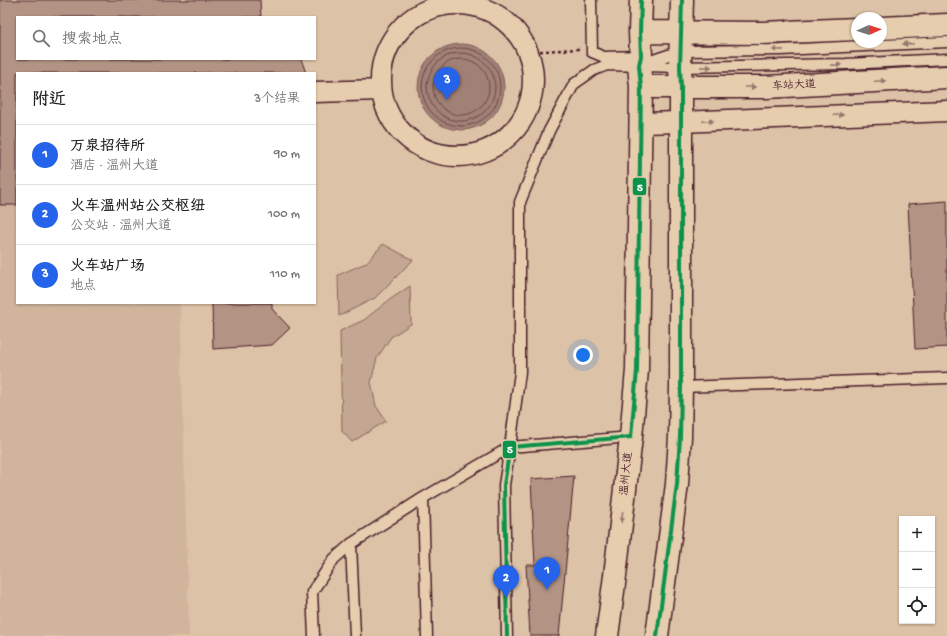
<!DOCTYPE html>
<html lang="zh">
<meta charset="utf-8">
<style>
:root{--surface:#fff;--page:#f2f2f2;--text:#222;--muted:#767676;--line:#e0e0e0;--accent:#2563eb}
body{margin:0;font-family:"Gochi Hand","LXGW WenKai TC",sans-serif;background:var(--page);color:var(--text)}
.controls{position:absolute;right:12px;bottom:12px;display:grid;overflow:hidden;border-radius:0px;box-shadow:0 1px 3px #0004}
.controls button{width:36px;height:36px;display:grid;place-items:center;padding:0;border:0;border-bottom:1px solid var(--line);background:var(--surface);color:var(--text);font:20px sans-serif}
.compass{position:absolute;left:851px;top:12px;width:36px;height:36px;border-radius:50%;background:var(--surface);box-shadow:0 1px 3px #0004;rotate:87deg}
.you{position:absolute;left:583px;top:355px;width:14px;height:14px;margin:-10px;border:3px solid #fff;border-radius:50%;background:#1a73e8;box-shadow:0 0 0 6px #1a73e833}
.badge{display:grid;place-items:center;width:26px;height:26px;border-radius:50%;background:var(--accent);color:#fff;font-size:13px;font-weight:700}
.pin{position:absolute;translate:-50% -33px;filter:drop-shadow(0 1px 2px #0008)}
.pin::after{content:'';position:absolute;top:21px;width:14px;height:12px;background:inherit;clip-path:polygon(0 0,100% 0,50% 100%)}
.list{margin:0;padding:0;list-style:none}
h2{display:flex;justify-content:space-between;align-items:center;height:52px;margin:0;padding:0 16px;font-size:17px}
h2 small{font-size:13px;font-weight:400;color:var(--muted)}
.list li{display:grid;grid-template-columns:26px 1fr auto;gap:12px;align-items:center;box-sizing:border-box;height:60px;padding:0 16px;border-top:1px solid var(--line)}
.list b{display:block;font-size:15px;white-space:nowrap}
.list p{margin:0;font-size:13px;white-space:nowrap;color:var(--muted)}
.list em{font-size:13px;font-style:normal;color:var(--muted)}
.icon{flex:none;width:22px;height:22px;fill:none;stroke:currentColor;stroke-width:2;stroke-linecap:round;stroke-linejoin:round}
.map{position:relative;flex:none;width:947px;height:636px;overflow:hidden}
.search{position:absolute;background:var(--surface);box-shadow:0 1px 3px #0004;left:16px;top:16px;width:300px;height:44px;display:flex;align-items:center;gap:10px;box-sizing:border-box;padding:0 14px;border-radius:0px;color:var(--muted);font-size:15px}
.panel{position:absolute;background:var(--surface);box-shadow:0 1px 3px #0004;left:16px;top:72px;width:300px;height:232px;border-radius:0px}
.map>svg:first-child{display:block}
.built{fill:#d0b49c}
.green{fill:#c3a792;stroke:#86635e}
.water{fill:#a18176;stroke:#7e5a58}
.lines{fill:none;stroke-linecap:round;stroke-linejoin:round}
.shore{stroke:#6d4649;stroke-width:1}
.building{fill:#b39484;stroke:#4a1f2b}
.lane-casing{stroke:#4a1f2b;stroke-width:13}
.street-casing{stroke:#4a1f2b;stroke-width:23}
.primary-casing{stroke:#4a1f2b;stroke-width:25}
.path{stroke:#4a1f2b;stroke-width:2.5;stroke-dasharray:3 3;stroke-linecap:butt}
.lane{stroke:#e5cdae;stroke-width:10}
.street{stroke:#e5cdae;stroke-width:20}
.primary{stroke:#e5cdae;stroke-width:22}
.bus-1-casing{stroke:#e5cdae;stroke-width:7}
.bus-1{stroke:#0b924b;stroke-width:4}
.oneway{fill:#98766c}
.labels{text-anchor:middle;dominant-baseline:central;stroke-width:3;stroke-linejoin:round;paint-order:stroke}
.street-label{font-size:11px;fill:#4a1f2b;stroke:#e5cdae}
.line-badge{stroke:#e5cdae;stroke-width:1.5}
.badge-label{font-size:11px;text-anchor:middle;font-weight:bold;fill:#fff}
</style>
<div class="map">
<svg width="947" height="636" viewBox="0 0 947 636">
<rect width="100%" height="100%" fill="#dcc2a6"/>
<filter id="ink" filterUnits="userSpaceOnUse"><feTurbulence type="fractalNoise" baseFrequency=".025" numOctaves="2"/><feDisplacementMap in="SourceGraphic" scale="8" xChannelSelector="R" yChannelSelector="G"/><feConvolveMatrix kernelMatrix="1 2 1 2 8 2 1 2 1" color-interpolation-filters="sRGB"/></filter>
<g filter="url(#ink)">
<path class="built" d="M0,0L17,17V303H180L189,636H0Z"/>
<path class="green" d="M383,244L413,260L375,298L339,316L338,275L366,263Z
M410,286L411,324L391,337L377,358L371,382L376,406L386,421L352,442L342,431L340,331L364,320L388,301Z"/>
<path class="water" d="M418 87a43 43 0 1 1 86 0a43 43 0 1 1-86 0Z"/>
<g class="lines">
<path class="shore" d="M422 87a39 39 0 1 1 78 0a39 39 0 1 1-78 0Z
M427 87a34 34 0 1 1 68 0a34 34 0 1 1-68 0Z
M433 87a28 28 0 1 1 56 0a28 28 0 1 1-56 0Z"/>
</g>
<path class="building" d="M0,0H260L261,17H17V59H301L306,73H17V205H0Z
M947,201V347L915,349L908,204Z
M212,303H272V309L290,328L272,345L213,349Z
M574,476L559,636H530L526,565H535L531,479Z"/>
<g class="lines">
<defs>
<path id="lane" d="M591,0L592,52L604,57L641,56
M645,63L680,51L781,50L947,42
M681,387L947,378
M423,498L427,636
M351,544L355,636
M314,636L312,592L334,559L351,544L423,498L510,447L631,437
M507,636L504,485L510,447L520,372V202L549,131L574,84L594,70L607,65L680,67L846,64L947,59"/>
<path id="street" d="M381 80a76 76 0 1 1 152 0a76 76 0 1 1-152 0Z
M315,92L380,90
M641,123L681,122L947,111"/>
<path id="primary" d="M881,28L947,25
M640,32L762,33L857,29
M641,87H766L947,77
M607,636L615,576L631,437L637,370L641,87L639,65L641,56L640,32L641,0
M657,636L677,484L680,437L681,387V87L680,67L682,0"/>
</defs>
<use href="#lane" class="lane-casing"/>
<use href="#street" class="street-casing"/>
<use href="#primary" class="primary-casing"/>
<path class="path" d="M528,52L576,49H580"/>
<use href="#lane" class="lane"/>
<use href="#street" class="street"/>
<use href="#primary" class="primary"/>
<defs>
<path id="bus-1" d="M507,636L504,485L510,447L631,437L637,370L641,87L639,65L641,56L640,32L641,0
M657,636L677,484L680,437L681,387V87L680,67L682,0"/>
</defs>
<use href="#bus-1" class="bus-1-casing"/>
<use href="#bus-1" class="bus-1"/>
</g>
<defs><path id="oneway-solid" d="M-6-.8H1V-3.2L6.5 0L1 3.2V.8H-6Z"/></defs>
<g class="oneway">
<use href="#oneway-solid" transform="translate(908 44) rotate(177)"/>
<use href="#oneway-solid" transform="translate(778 50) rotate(179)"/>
<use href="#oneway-solid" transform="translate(836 65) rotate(-1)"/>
<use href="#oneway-solid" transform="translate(706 67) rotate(-1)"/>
<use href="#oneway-solid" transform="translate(880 81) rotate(-3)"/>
<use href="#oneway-solid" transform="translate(750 87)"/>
<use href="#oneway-solid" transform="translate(838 115) rotate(-2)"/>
<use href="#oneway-solid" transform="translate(708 121) rotate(-2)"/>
<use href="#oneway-solid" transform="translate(622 517) rotate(96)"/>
</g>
</g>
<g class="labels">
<g class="street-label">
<text transform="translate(794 86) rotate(-3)">车站大道</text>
<text transform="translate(627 474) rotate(-84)">温州大道</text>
</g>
</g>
<g class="line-badge">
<rect x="632" y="177" width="15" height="19" rx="4" fill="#0b924b"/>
<rect x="502" y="440" width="15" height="19" rx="4" fill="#0b924b"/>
</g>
<g class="badge-label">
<text x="640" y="191">5</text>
<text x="510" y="453">5</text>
</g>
</svg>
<div class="controls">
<button>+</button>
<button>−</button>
<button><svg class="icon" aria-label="locate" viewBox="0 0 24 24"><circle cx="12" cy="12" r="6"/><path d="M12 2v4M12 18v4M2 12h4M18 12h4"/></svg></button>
</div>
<svg class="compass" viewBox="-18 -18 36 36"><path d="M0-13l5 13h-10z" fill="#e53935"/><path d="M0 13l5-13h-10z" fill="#767676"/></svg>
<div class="you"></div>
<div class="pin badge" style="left:547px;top:590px">1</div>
<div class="pin badge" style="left:506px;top:598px">2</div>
<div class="pin badge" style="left:447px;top:100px">3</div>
<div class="search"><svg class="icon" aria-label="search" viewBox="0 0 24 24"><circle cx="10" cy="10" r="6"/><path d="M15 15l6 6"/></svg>搜索地点</div>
<section class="panel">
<h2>附近<small>3个结果</small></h2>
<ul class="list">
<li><span class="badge">1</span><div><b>万泉招待所</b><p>酒店 · 温州大道</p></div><em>90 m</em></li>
<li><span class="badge">2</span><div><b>火车温州站公交枢纽</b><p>公交站 · 温州大道</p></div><em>100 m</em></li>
<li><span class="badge">3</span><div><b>火车站广场</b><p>地点</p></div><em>110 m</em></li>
</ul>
</section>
</div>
